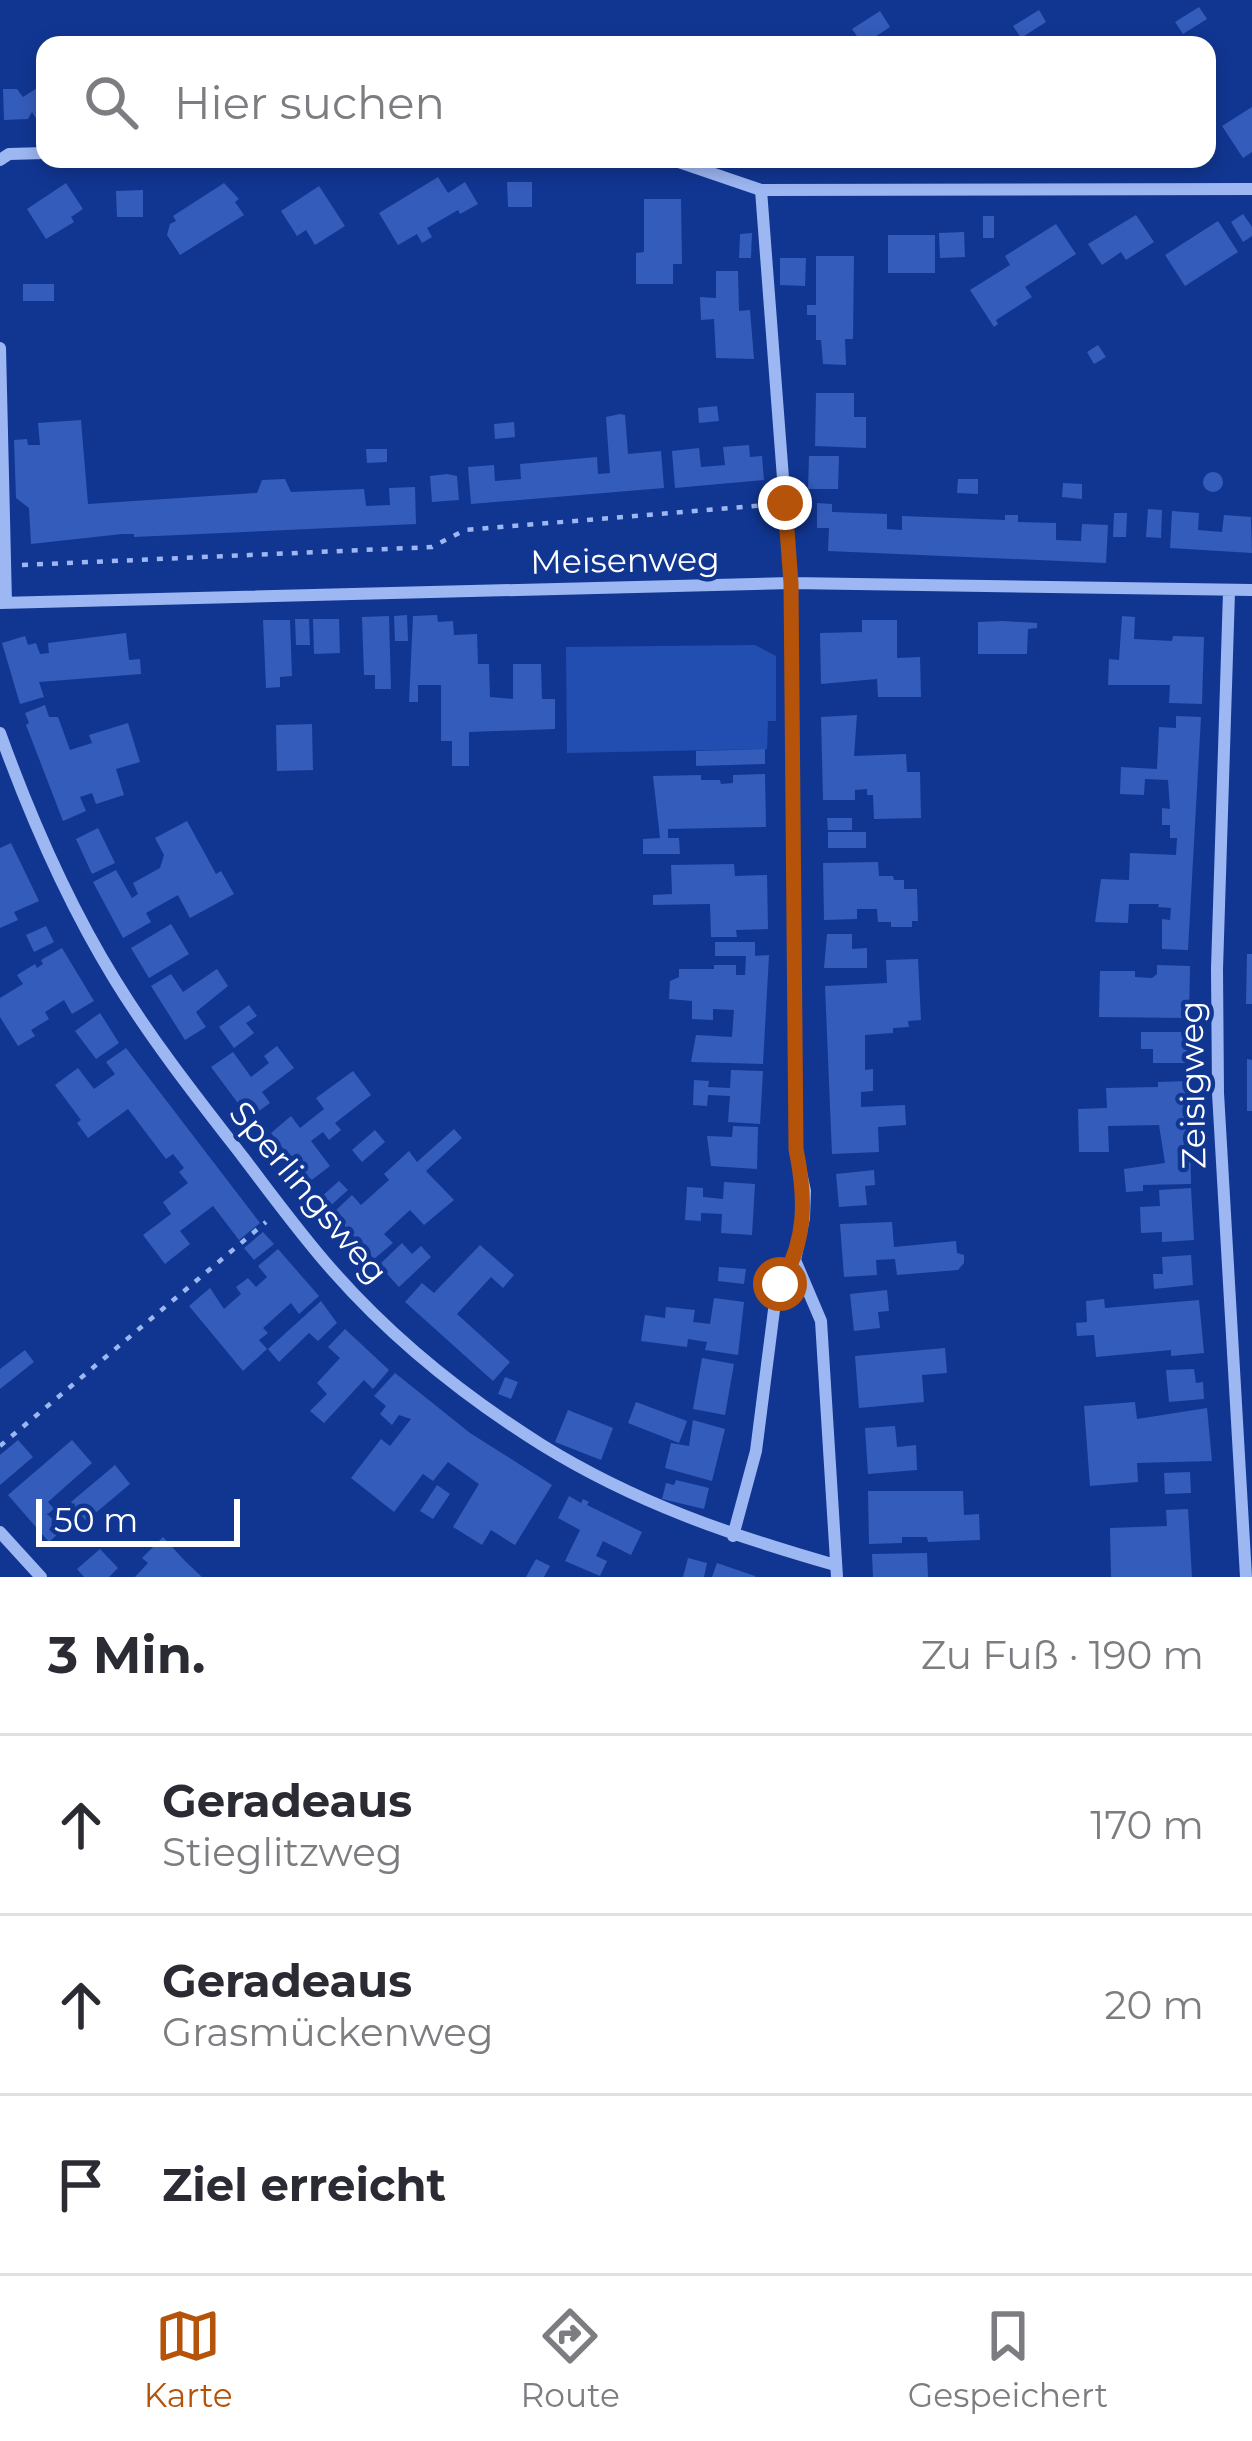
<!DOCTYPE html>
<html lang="de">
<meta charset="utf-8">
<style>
:root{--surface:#fff;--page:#f2f2f3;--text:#2b2b33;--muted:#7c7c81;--line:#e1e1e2;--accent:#b45309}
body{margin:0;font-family:Montserrat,sans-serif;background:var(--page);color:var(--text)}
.scale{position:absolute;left:36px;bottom:30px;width:204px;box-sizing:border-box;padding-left:12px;border:6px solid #fff;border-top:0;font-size:33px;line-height:42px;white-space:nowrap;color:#fff;-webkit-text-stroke:9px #113692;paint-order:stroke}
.stop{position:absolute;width:36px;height:36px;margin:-27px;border:9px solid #b45309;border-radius:50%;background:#fff}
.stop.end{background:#b45309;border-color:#fff;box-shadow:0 3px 12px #0008}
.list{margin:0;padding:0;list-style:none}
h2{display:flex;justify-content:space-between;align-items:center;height:156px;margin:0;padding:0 48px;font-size:51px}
h2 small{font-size:39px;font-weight:400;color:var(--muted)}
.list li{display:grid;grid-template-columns:78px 1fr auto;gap:36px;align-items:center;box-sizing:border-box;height:180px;padding:0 48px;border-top:3px solid var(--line)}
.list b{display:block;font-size:45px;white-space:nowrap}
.list p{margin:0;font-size:39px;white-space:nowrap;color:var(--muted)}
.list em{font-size:39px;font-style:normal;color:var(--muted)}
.icon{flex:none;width:66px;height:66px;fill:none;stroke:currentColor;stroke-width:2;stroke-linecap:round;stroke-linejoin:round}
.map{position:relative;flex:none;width:1252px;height:1577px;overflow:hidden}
.search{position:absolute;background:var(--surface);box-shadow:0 6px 18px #0003;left:36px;right:36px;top:36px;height:132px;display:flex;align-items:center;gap:30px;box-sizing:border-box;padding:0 42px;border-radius:24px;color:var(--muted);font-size:45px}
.sheet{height:696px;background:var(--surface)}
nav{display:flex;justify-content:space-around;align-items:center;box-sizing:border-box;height:168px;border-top:3px solid var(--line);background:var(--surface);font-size:33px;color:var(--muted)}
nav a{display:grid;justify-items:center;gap:6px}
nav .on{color:var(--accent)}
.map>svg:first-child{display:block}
.green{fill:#224eb1}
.building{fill:#345cba}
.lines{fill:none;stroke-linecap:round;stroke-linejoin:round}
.path{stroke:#9db7f3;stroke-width:4.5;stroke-dasharray:6 9;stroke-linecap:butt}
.minor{stroke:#9db7f3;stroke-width:12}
.route{stroke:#b45309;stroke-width:15}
.labels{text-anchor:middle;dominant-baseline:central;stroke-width:9;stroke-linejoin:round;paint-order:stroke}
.street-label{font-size:33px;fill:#fff;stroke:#113692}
</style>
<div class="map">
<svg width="1252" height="1577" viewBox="0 0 1252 1577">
<rect width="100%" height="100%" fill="#113692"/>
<path class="green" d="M755,645L776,656V721H768L767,749L567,753L566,647Z"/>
<path class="building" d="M1199,7L1207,19L1183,34L1175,22Z
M1039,10L1046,22L1021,38L1013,26Z
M880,11L890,27L863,45L852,29Z
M45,83V133L32,112L28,119L4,120L3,89H17L23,97Z
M1252,107V152L1243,158L1222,126Z
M438,177L448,193L465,182L478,204L460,214L458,210L427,228L432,237L422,243L417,234L398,245L379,213Z
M507,182H532V207H508Z
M66,183L83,209L71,217L74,222L46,239L27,209Z
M224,183L239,199L235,202L244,215L180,255L167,235L170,224L176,221L173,216Z
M319,186L345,226L315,245L306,230L297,236L281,211Z
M143,190V217H117L116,191Z
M644,199H681L682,264H673V284H636V253L644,252Z
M1243,214L1252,227V236L1243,242L1231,222Z
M1136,215L1154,242L1126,260L1121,252L1102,265L1088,244Z
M983,216H994V238H983Z
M1218,221L1238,252L1185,286L1165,255Z
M1056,224L1076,254L1025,287L1032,297L996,320L998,324L994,327L970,290L1010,265L1005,256Z
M964,232L965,257L940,258L939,233Z
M752,233L751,258H739L740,234Z
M888,235H935V273H888Z
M816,256H854L853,339H845L846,365L823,364L821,340H816V315H807V305H816Z
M780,258H806L805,286L780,285Z
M716,271H738L739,311L750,310L754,359L716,358L714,319L701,320L700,297L716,298Z
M23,284H54V301H23Z
M1098,345L1106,357L1094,364L1087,352Z
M816,393H854V417H866V448L815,446Z
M717,406L719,421L699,423L698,408Z
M620,414L625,415L628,454L661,451L664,488L471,504L468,467L494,465L495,481L521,479L520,464L597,457L598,474L610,473L606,417Z
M81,420L88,504L257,493L262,480L285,479L291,492L364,489L366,506L390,505L389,488L415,487L416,524L134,537V534H122L31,544L29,508L16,498L14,440L27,439L28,445H40L38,423Z
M514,422L515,437L495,439L494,424Z
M749,445L750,457L762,456L764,480L675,488L672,451L699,448L701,467L725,465L723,447Z
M366,449H387V462L367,463Z
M809,456H839L838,489H808Z
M1203 482a10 10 0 1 1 20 0a10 10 0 1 1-20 0Z
M447,474L457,476L459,500L432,502L430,476Z
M958,479H978V494L957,493Z
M1063,483L1082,484V499L1062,497Z
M817,503L832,504V512L887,514V529L902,530V516L1005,520V515H1018V522L1056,523V540L1081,541L1082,524L1108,525L1106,563L828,551L829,528H817Z
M1148,509L1162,510L1161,538L1146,537Z
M1172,511L1199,513L1198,530L1222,532L1224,515L1251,517L1252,553L1170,548Z
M1114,513H1127L1126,537H1113Z
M407,615L408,641H395L394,616Z
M437,615L438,622L453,621L454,635L477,634L478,664H489L490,697L513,699V664H541L542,699H555V729L469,732V766H452V741H441V685H418V702H409L413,616Z
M389,616L391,689H375V675H364L362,617Z
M1122,616L1135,617L1134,639L1172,641L1173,636L1204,637L1202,704L1169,703L1170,685H1108L1109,659L1119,660Z
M295,619H309L310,645H296Z
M313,619H339L340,653L314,654Z
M263,620H290L292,676L280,677V687L266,688Z
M862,620H897V658L920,657L921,697H878L877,679L821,684L820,633L862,632Z
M1003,621L1037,623V628L1028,629L1027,654H978V622Z
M126,633L129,660L140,659L141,674L39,682L44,697L20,704L2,643L25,636L28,645L36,643L40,654L49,653L48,643Z
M45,705L49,717H58L70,750L92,743L89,735L128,723L140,762L116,769L124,795L96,804L92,793L80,797L86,811L63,821L26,725L29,723L25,713Z
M857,715L854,756L906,754L907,772H920L921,818L874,819L873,795H867V789L855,790V800H823L821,717Z
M1176,716L1201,717L1188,950L1162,949V919L1170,920L1171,908L1158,907L1159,904H1129L1128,923L1095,922L1101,879L1129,880L1130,853L1176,855L1177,838H1170V825H1162V808L1170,809L1168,780L1145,779L1144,795L1120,794L1121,767L1157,769L1159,727L1176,728Z
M312,724L313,770L277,771L276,725Z
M765,749V764L696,766V751Z
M765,774L766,827L668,829V838H679L680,854H643V839L660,838L653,776L701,775V780H720L721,784L733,783V775Z
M827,818H852V830H828Z
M187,821L216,874L221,871L234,894L190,918L178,895L146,913L151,922L123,938L93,882L116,870L132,898L138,894L133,883L160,868L164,855L155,838Z
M98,828L115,863L92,874L76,839Z
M828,832H866V848H828Z
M11,843L39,901L14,912L18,920L0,928V848Z
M878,862L879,876H893L894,880H904V889H917L918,921H912V927H891V922H878L877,909H857V919L824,920L823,863Z
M734,864L735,876L767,875L768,929L736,930L737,937H711L710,904L653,905V895L672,894L671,865Z
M171,924L189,954L149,978L131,948Z
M46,926L54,942L34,952L26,935Z
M827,934H852V949L867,948V968H824Z
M715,942H755V956L769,955L763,1064L691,1062L696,1035L732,1037L734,1010L713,1009V1020L692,1019V1001L669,999L670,981L679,977V969H714V965H736V975H745L746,956H715Z
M62,948L94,1001L72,1014L64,1000L45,1012L49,1019L31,1030L35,1036L18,1046L0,1017V998L23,984L17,975L35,964L37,968L43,964L41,960Z
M1247,954H1252V1004H1246Z
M918,959L921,1020L908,1021L909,1027L893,1028V1033L865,1035V1070L873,1069V1091L861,1092V1107L905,1105L906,1125L878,1127L879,1152L832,1154L825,986L887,983L886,960Z
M1157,965L1190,966L1189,1018L1099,1017L1100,971H1135V977L1152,978L1157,974Z
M217,969L228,986L196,1012L206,1027L185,1040L151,986L171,974L183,992Z
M249,1005L257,1016L246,1023L254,1033L234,1048L219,1027Z
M100,1013L119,1043L96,1059L75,1031Z
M1141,1032H1187V1063H1153V1049H1141Z
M277,1046L294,1068L262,1092L270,1103L249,1118L211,1067L233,1052L251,1077L269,1063L264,1056Z
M126,1048L260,1223L239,1240L213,1206L180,1231L190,1244L165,1264L143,1235L171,1214L163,1202L188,1183L179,1172L184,1168L173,1154L166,1159L128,1109L88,1138L77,1123L81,1120L55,1085L78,1068L94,1089L115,1074L106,1062Z
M1247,1059L1252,1060V1111H1247Z
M731,1070L763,1071L760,1124L728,1122L730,1096L708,1095L707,1106L693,1105L694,1080L709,1081L708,1087L730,1088Z
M353,1071L371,1095L335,1123L341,1130L329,1140L323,1132L311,1141L330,1166L309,1182L271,1133L291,1116L300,1128L324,1109L316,1098Z
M1189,1081L1191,1184L1143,1185V1191L1126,1192L1124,1169L1165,1163L1159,1125L1108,1126L1109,1152H1079L1078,1109L1107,1108L1106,1088L1158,1087V1082Z
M733,1126L758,1127L757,1169L711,1166L707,1136L732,1137Z
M454,1129L462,1138L426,1171L454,1200L424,1225L410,1210L384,1234L393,1243L374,1259L333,1213L352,1195L361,1205L389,1180L384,1174L409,1151L417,1162Z
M375,1130L385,1142L362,1162L352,1150Z
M874,1170L875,1185L865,1186L867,1205L839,1207L836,1174Z
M339,1181L348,1190L329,1207L321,1197Z
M724,1182L755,1184L752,1235L721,1233L722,1214L701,1213V1221L685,1220L687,1187L703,1188V1197L723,1199Z
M1191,1188L1194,1240L1162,1242V1232L1141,1233L1140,1207L1160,1206L1159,1190Z
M892,1222L894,1247L956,1241L957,1253L964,1255V1263L958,1270L897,1275L895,1259L876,1260L877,1275L844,1277L840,1224Z
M263,1232L274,1244L254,1260L244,1248Z
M402,1243L412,1254L421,1246L431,1257L399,1287L379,1265Z
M480,1245L514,1275L503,1288L491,1277L457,1314L510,1362L493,1381L405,1302L422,1283L434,1293Z
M278,1249L319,1296L299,1314L291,1303L263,1328L268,1333L259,1340L267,1349L243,1371L189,1306L210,1288L224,1309L241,1294L236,1287L248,1278L256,1287L267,1277L258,1266Z
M1191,1255L1193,1285L1154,1289L1153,1274H1163L1162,1257Z
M719,1267L746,1269L744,1284L718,1281Z
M887,1290L889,1311L878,1312L880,1328L854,1331L850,1294Z
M714,1298L744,1302L738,1355L705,1350L707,1342L688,1339L687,1347L641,1341L645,1315L665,1318L666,1307L695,1310L693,1322L710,1324Z
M1104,1299L1105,1308L1199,1300L1204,1353L1171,1356V1350L1096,1357L1094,1335L1077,1336L1076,1323L1087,1322L1086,1301Z
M321,1301L337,1323L318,1341L309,1333L279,1362L268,1349Z
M345,1329L389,1370L373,1389L364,1380L324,1423L310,1411L327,1394L317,1383L340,1358L328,1347Z
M945,1348L947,1373L922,1375L924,1402L859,1408L855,1356Z
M25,1350L34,1362L0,1389V1369Z
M702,1358L734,1364L725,1415L693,1409Z
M1194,1369L1196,1383L1203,1382L1204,1399L1169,1402L1166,1370Z
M395,1373L470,1433L552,1485L515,1545L491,1530L482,1545L453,1527L479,1484L448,1462L433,1481L423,1474L394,1512L351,1478L381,1439L390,1446L411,1419L399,1415L392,1425L380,1414L386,1406L374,1396Z
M505,1377L518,1382L511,1399L498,1394Z
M636,1402L687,1421L679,1443L628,1423Z
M1135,1402L1137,1419L1207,1408L1212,1461L1137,1463L1138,1482L1090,1486L1084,1406Z
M568,1410L613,1428L601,1460L555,1442Z
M693,1420L725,1429L712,1481L665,1468L671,1443L689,1446Z
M895,1426L897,1447L916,1445L917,1470L868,1474L865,1428Z
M18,1440L33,1457L0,1485V1455Z
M72,1440L92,1463L48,1502L68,1525L49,1542L8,1495Z
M115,1465L130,1484L86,1521L71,1502Z
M1190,1472L1191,1493L1165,1494L1164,1473Z
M676,1480L709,1488L704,1509L662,1499L666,1483L674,1485Z
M437,1485L450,1494L433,1519L420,1511Z
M868,1491H963L964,1515L979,1514L980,1540L928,1542L927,1537H902V1543L869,1544Z
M569,1496L581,1503L583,1499L589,1502L587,1505L642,1532L631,1555L603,1541L596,1556L607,1561L600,1576L565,1561L580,1530L558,1518Z
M1188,1509L1192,1577H1111L1110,1528L1167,1526L1166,1510Z
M163,1537L185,1561L202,1577H135L148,1563L142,1558Z
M100,1549L118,1568L109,1577H84L77,1569Z
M927,1553L928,1577H873L872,1554Z
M688,1558L707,1563L704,1577H683Z
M536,1559L550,1566L544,1577H526Z
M717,1563L755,1576V1577H712Z"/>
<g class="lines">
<path class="path" d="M22,565L432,547L465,530L767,505
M0,1446L266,1222"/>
<path class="minor" d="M670,159L761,190L1252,189
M0,160L9,154L45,153
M0,348L6,603
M1229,592L1217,969L1218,1093L1246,1577
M0,603L791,583L1252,590
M0,733C31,819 67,902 115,980C153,1042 198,1099 243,1157C272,1195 301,1235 333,1271C392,1338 467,1398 542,1445C636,1503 730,1535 835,1565
M795,1260L821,1321L837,1577
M0,1532L41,1577
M733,1536L756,1451L775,1302L795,1260L804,1218L805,1191L796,1149L791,583L761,190"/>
</g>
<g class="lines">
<path class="route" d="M780,1284C807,1241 806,1198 796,1149L791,583L785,503"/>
</g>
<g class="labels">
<g class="street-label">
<text transform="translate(625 560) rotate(-1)">Meisenweg</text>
<text transform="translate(1192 1085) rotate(-91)">Zeisigweg</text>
<text transform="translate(309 1192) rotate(50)">Sperlingsweg</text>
</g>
</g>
</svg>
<div class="scale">50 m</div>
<div class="stop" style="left:780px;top:1284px"></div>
<div class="stop end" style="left:785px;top:503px"></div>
<div class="search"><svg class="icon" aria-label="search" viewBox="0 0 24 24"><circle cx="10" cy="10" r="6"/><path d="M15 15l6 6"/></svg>Hier suchen</div>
</div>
<section class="sheet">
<h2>3 Min.<small>Zu Fuß · 190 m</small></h2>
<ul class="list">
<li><svg class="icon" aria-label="ahead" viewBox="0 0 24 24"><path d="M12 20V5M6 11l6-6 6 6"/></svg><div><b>Geradeaus</b><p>Stieglitzweg</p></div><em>170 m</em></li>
<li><svg class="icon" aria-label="ahead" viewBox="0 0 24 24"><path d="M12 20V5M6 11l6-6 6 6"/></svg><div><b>Geradeaus</b><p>Grasmückenweg</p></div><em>20 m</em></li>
<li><svg class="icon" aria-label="arrive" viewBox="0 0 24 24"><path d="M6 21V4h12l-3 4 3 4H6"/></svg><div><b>Ziel erreicht</b></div></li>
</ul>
</section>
<nav>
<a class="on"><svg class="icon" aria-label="map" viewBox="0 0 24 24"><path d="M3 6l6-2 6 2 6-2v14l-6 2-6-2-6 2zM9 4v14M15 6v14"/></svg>Karte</a>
<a><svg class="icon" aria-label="directions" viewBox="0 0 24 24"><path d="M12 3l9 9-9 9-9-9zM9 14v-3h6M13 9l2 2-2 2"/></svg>Route</a>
<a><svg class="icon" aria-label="saved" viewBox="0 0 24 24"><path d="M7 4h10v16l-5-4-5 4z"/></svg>Gespeichert</a>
</nav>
